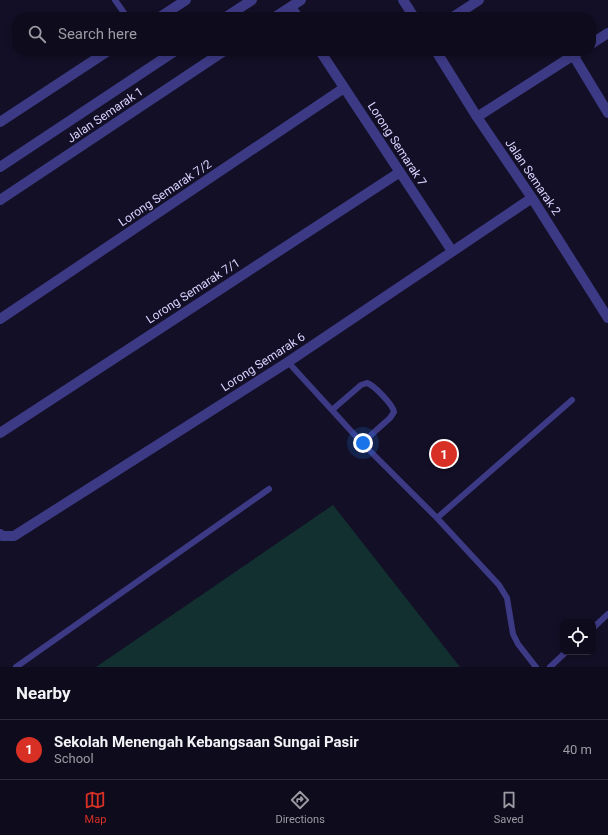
<!DOCTYPE html>
<style>
:root{--surface:#0e0b1c;--page:#171425;--text:#f1f3f6;--muted:#9b9ba3;--line:#2e2b3b;--accent:#d93025}
body{margin:0;font-family:Roboto,sans-serif;background:var(--page);color:var(--text)}
.controls{position:absolute;right:12px;bottom:12px;display:grid;overflow:hidden;border-radius:8px;box-shadow:0 2px 6px #0003}
.controls button{width:36px;height:36px;display:grid;place-items:center;padding:0;border:0;border-bottom:1px solid var(--line);background:var(--surface);color:var(--text);font:20px sans-serif}
.you{position:absolute;left:363px;top:443px;width:14px;height:14px;margin:-10px;border:3px solid #fff;border-radius:50%;background:#1a73e8;box-shadow:0 0 0 6px #1a73e833}
.badge{display:grid;place-items:center;width:26px;height:26px;border-radius:50%;background:var(--accent);color:#fff;font-size:13px;font-weight:700}
.pin{position:absolute;translate:-50% -50%;border:2px solid #fff;box-shadow:0 1px 4px #0006}
.list{margin:0;padding:0;list-style:none}
h2{display:flex;justify-content:space-between;align-items:center;height:52px;margin:0;padding:0 16px;font-size:17px}
h2 small{font-size:13px;font-weight:400;color:var(--muted)}
.list li{display:grid;grid-template-columns:26px 1fr auto;gap:12px;align-items:center;box-sizing:border-box;height:60px;padding:0 16px;border-top:1px solid var(--line)}
.list b{display:block;font-size:15px;white-space:nowrap}
.list p{margin:0;font-size:13px;white-space:nowrap;color:var(--muted)}
.list em{font-size:13px;font-style:normal;color:var(--muted)}
.icon{flex:none;width:22px;height:22px;fill:none;stroke:currentColor;stroke-width:2;stroke-linecap:round;stroke-linejoin:round}
.map{position:relative;flex:none;width:608px;height:667px;overflow:hidden}
.search{position:absolute;background:var(--surface);box-shadow:0 2px 6px #0003;left:12px;right:12px;top:12px;height:44px;display:flex;align-items:center;gap:10px;box-sizing:border-box;padding:0 14px;border-radius:16px;color:var(--muted);font-size:15px}
.sheet{height:112px;background:var(--surface)}
nav{display:flex;justify-content:space-around;align-items:center;box-sizing:border-box;height:56px;border-top:1px solid var(--line);background:var(--surface);font-size:11px;color:var(--muted)}
nav a{display:grid;justify-items:center;gap:2px}
nav .on{color:var(--accent)}
.map>svg:first-child{display:block}
.green{fill:#12302f}
.lines{fill:none;stroke-linecap:round;stroke-linejoin:round}
.service{stroke:#3d3a85;stroke-width:6}
.minor{stroke:#3d3a85;stroke-width:10}
.labels{text-anchor:middle;dominant-baseline:central;stroke-width:3;stroke-linejoin:round;paint-order:stroke}
.street-label{font-size:12px;fill:#d9d4ff;stroke:#130f26}
</style>
<div class="map">
<svg width="608" height="667" viewBox="0 0 608 667">
<rect width="100%" height="100%" fill="#130f26"/>
<path class="green" d="M333,505L460,667H96Z"/>
<g class="lines">
<path class="service" d="M115,0L127,17
M288,362L362,443L437,518L499,585L507,598L513,634L518,644L536,667
M332,410L361,385L367,383C374,385 393,405 394,412L390,418L362,443
M437,518L572,400
M593,628L608,614
M16,667L269,489
M550,667L566,652"/>
<path class="minor" d="M403,0L414,17
M291,7L298,17
M160,17L186,0
M226,17L252,0
M275,17L301,0
M453,17L479,0
M591,44L608,33
M320,51L452,251
M436,51L477,117L532,198L608,318
M573,55L608,113
M477,117L580,51
M0,122L108,51
M0,167L175,51
M0,200L224,51
M0,319L344,88
M0,433L400,172
M0,534L2,536H14L288,362L532,198"/>
</g>
<g class="labels">
<g class="street-label">
<text transform="translate(105 115) rotate(-34)">Jalan Semarak 1</text>
<text transform="translate(397 144) rotate(57)">Lorong Semarak 7</text>
<text transform="translate(533 177) rotate(56)">Jalan Semarak 2</text>
<text transform="translate(165 193) rotate(-34)">Lorong Semarak 7/2</text>
<text transform="translate(193 291) rotate(-33)">Lorong Semarak 7/1</text>
<text transform="translate(263 362) rotate(-33)">Lorong Semarak 6</text>
</g>
</g>
</svg>
<div class="controls">
<button><svg class="icon" aria-label="locate" viewBox="0 0 24 24"><circle cx="12" cy="12" r="6"/><path d="M12 2v4M12 18v4M2 12h4M18 12h4"/></svg></button>
</div>
<div class="you"></div>
<div class="pin badge" style="left:444px;top:454px">1</div>
<div class="search"><svg class="icon" aria-label="search" viewBox="0 0 24 24"><circle cx="10" cy="10" r="6"/><path d="M15 15l6 6"/></svg>Search here</div>
</div>
<section class="sheet">
<h2>Nearby<small></small></h2>
<ul class="list">
<li><span class="badge">1</span><div><b>Sekolah Menengah Kebangsaan Sungai Pasir</b><p>School</p></div><em>40 m</em></li>
</ul>
</section>
<nav>
<a class="on"><svg class="icon" aria-label="map" viewBox="0 0 24 24"><path d="M3 6l6-2 6 2 6-2v14l-6 2-6-2-6 2zM9 4v14M15 6v14"/></svg>Map</a>
<a><svg class="icon" aria-label="directions" viewBox="0 0 24 24"><path d="M12 3l9 9-9 9-9-9zM9 14v-3h6M13 9l2 2-2 2"/></svg>Directions</a>
<a><svg class="icon" aria-label="saved" viewBox="0 0 24 24"><path d="M7 4h10v16l-5-4-5 4z"/></svg>Saved</a>
</nav>
